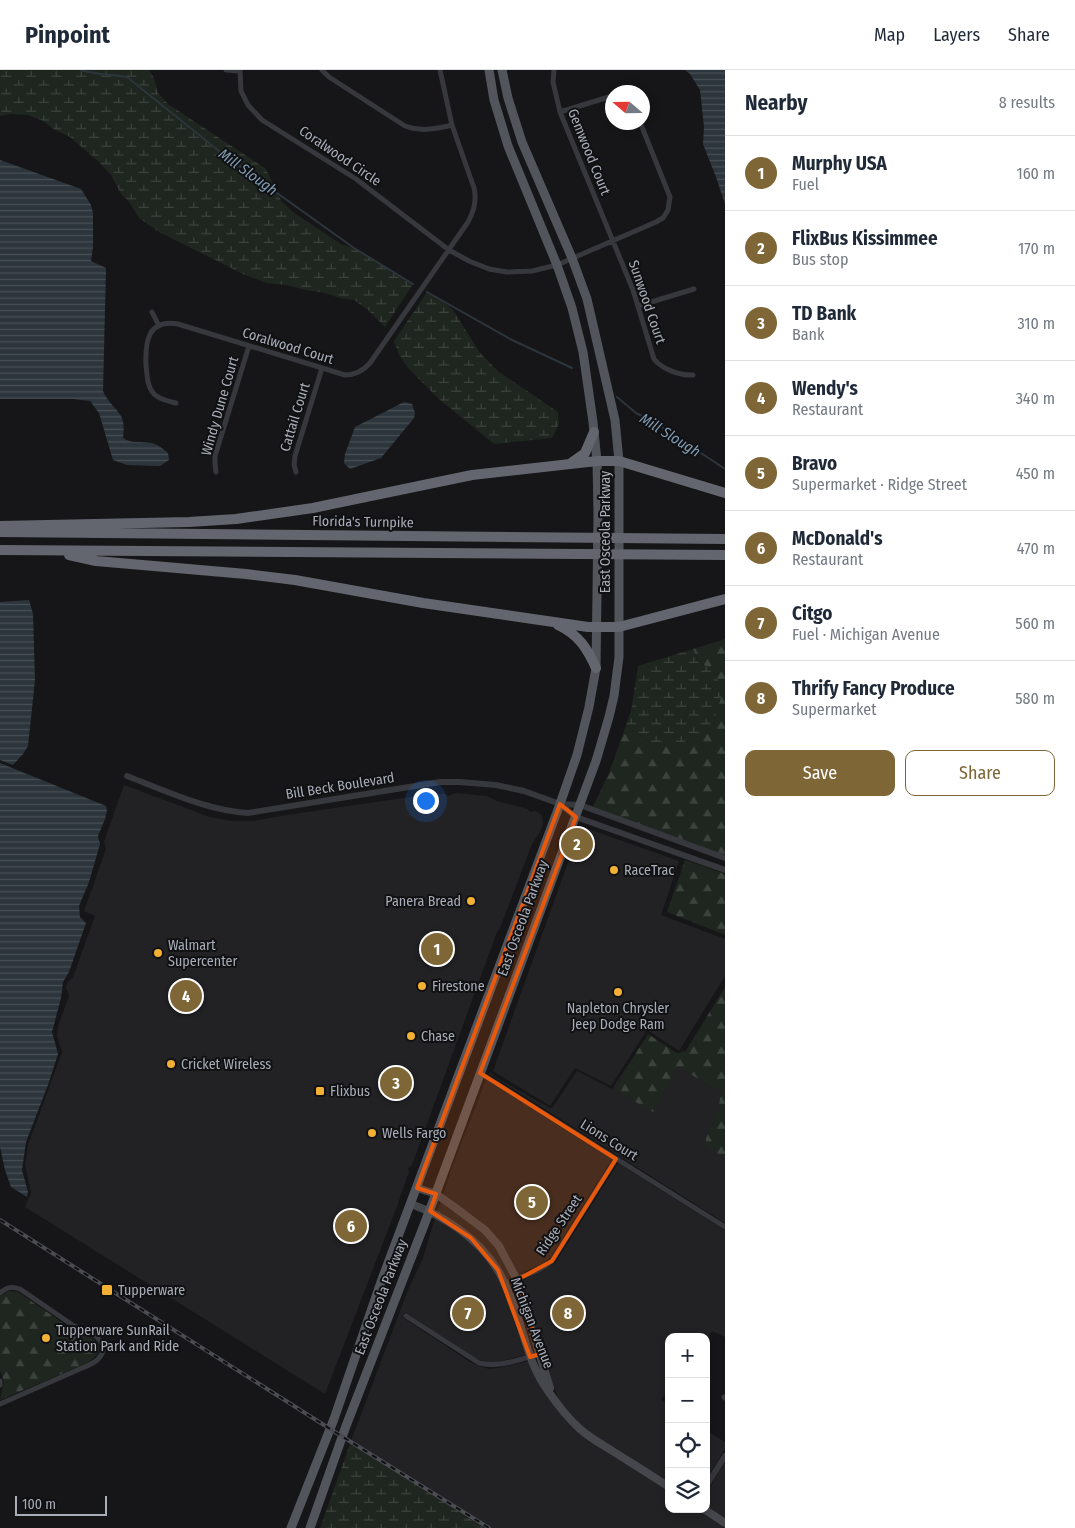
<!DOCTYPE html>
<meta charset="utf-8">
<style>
:root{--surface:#fff;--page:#f6f6f7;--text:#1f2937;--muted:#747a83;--line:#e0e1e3;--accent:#7e6636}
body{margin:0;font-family:"Fira Sans Condensed",sans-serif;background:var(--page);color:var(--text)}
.controls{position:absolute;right:15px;bottom:15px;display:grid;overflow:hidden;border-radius:10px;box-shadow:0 2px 8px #0003}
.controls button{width:45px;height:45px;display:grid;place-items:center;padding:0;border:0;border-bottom:1px solid var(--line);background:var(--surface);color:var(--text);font:25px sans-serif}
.compass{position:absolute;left:605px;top:15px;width:45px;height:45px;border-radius:50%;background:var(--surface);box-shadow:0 2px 8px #0003;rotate:290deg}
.scale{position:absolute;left:15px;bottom:12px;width:92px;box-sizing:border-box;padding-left:5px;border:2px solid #a8adb8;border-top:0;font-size:14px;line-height:18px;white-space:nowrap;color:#a8adb8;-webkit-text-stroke:4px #111113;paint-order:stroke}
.you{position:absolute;left:425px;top:730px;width:18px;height:18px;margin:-12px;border:4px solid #fff;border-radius:50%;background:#1a73e8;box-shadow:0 0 0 8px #1a73e833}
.badge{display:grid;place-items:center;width:32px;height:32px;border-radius:50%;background:var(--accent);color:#fff;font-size:16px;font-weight:700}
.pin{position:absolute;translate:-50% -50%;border:2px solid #fff;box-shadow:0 1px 5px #0006}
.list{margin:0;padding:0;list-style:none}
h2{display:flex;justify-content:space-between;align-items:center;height:65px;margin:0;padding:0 20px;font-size:21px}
h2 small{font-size:16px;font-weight:400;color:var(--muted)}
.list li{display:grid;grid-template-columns:32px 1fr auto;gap:15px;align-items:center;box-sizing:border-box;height:75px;padding:0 20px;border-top:1px solid var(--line)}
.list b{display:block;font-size:19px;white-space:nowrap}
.list p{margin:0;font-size:16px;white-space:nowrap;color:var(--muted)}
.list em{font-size:16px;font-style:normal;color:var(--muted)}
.actions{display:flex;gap:10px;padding:15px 20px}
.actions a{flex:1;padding:11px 0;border:1px solid var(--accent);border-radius:10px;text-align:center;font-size:18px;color:var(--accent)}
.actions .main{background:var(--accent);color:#fff}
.icon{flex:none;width:28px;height:28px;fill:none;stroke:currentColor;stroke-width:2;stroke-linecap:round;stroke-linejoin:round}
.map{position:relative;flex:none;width:725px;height:1458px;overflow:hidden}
header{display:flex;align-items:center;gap:30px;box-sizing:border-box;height:70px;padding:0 25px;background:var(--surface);border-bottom:1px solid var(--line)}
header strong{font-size:24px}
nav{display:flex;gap:28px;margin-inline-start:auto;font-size:18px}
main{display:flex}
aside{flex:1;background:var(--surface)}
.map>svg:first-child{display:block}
.built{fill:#222225}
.forest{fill:url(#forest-firs)}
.wetland{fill:url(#wetland-marsh)}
.water{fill:url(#water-rules)}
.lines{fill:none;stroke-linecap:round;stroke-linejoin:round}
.stream{stroke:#2c353c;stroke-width:2}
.minor{stroke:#37383d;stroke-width:5}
.tertiary{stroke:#37383d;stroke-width:6}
.secondary{stroke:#45474d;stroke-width:8}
.primary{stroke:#53555c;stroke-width:9}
.motorway{stroke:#63666e;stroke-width:10}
.rail-casing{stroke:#4a4c52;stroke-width:4}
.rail{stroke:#111113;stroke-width:2;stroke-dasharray:5.5;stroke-linecap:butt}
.marked{fill:#e8590c;fill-opacity:0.2;stroke:#e8590c;stroke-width:4;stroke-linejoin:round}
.poi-dot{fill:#f2b134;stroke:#111113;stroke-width:2}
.labels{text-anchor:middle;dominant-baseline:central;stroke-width:4;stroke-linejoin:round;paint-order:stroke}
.street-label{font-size:14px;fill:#a8adb8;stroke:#111113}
.poi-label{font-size:14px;fill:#a8adb8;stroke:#111113;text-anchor:start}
.water-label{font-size:15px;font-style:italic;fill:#7f9bb3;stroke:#111113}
</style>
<header>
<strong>Pinpoint</strong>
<nav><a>Map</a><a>Layers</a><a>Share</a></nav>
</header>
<main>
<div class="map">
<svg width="725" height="1458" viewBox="0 0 725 1458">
<defs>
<pattern id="forest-firs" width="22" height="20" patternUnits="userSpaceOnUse" patternTransform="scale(1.25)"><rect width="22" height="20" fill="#1e261f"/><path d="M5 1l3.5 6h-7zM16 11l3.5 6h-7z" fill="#3c433d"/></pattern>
<pattern id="wetland-marsh" width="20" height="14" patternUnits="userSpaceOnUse" patternTransform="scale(1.25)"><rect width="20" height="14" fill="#1e261f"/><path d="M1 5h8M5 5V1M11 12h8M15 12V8" fill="none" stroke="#3c433d"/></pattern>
<pattern id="water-rules" width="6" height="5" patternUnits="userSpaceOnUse" patternTransform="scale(1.25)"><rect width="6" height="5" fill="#2c353c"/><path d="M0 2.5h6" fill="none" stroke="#485056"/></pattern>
</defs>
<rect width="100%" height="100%" fill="#161618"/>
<path class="built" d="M124,715L210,747L232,751H253L287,745L430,724H446L448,726L456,723L487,726L497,731L528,739L529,741L531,742L534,741L538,742L542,746L543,754L540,762L532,774L500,858L497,862L412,1095L408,1099L409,1102L396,1139L325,1324L25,1137L31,1123L25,1095L28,1075L62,982L57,966L58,956L69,926L66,917L68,912L73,907L95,846L84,841L106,779L104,771Z
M583,757L679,791L661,845L725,869V906L679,981L647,960L611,1016L575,998L550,1036L493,1001L580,759Z
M634,986L616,1020L652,1041L678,997L721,1022L718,1041L706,1068L725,1088V1153L489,1004L490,1002L495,1007L550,1038L553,1037L577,1001L612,1019Z
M486,1010L612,1089L552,1185L544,1193L518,1204L502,1175L488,1159L472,1145L443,1125L452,1097Z
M618,1093L725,1160V1267L712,1261L706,1271V1267H669V1318L661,1330L669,1335V1413L592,1364L582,1356L559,1330L547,1301L545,1286L521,1211L544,1200L555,1193Z
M441,1131L483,1163L496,1178L512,1206L505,1209L501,1198L490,1183L452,1150L437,1142Z
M435,1148L469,1171L484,1187L495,1201L509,1234L525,1285L498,1292H489L480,1290L473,1287L405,1242L402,1247L470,1292L479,1296L489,1299L499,1298L528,1291L544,1321L588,1369L669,1421V1439H697L725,1456V1458H484L351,1371L408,1220L423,1188Z
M706,1360L725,1372V1379L706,1409Z
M725,1392V1449L706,1437V1423Z"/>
<path class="forest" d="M725,569V785L593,737L609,703L626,655L650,673L705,658L713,652L715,604L698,590L693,579Z
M685,790L725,804V865L667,842Z
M725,917V1088L706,1077V1068L718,1041L721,1022L678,997L653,1042L615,1020L634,986L648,964L677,983H680L683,981L685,982Z
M8,1221L18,1222L76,1262L81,1264L83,1263C102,1274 107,1278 87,1293L0,1330L4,1312L0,1300V1227Z"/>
<path class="wetland" d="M0,0H149L154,8L158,23L168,34L266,99L282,132L293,142L341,174L354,178L413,214L385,257L368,240L354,230L340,228L325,223L306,220L286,215L267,213L245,205L159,162L139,148L129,132L121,124L111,105L98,91L70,67L55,60L43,51L28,45L11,44L0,46Z
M427,222L445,233L453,240L480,283L499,302L558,342L559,354L552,368L494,374L440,330L408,298L399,285L394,271Z
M693,579L698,590L715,604L721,618V628L713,652L690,670L679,673L669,674L650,673L626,655L631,641L638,596Z
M351,1371L484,1458H320Z"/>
<path class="water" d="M685,0H725V134L716,107L703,74L704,57L700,20L690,4Z
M0,90L81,119L91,135L93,143V177L91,191L106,198L103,321C108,333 118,339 122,348C124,354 124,361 123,368C131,374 141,371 151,373C158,374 163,379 168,383L169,390L160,396L127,395L113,390L99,343L90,331L73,329H0Z
M404,332L412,334L415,343L414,348L381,388L350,399L344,393L345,384L355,357Z
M29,530L33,544L35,610L28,676L23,684L13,695L0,690V532Z
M0,693L106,736L107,741L105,749L98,766L100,774L89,812L79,836L80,847L86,853L69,902L63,912L61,928L52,962L58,984L48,1015L26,1072L22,1100L28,1122L27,1127L11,1117L5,1100L0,1077Z"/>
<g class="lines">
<path class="stream" d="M81,0C96,5 112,4 127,7L224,85L354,178L413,214
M427,222L510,269L572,298
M617,327L636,343L657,354L725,399"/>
<path class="minor" d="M226,0L240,1
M240,0L241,21L248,35L262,50L356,109L449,180L469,191L489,199L507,202L532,201L557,195L656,152L663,148L668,140L670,127L640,52
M322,0L329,7L405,56C421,62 435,59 452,55
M554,0L553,12L560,42L633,220L654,289C662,299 680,306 693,305
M560,42L612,26
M638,236L694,219
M152,242L159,256
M176,333C169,331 160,330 154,324C147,317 147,304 146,295C145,271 148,249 178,254L345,305C356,305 363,301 370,293L468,152C474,141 477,130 474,118L452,55L440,0
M216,402L215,394V386L249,276
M296,402L294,395L295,386L322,298
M480,1003L725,1157
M503,1213C519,1207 539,1203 552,1191L616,1089
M0,1223C7,1217 12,1216 20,1219L74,1256C78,1258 81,1259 85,1260C96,1264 110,1276 99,1288C97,1291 93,1293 89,1295L0,1334
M406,1246L479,1293C500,1298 520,1289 540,1284
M0,1311V1315
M724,1327L725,1328"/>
<path class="tertiary" d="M127,706C166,721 206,740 248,743L440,712H459L496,715L524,721L560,734L580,735L725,788
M560,734L576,747L725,800
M706,1416L725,1386"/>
<path class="secondary" d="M417,1118L436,1124L453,1136L485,1160L499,1176L516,1208L550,1318
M411,1134C444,1146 478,1168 497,1199C503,1208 509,1223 513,1233C524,1263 529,1295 548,1321C557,1334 568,1348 580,1359C590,1368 603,1375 614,1382C633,1394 651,1405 669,1417
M704,1439L725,1453"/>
<path class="primary" d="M291,1458L334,1349L381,1212L560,734L577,685L589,637L596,598L598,445L597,391L593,352L583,282L572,238L557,195L508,76L494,30L489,0
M310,1458L346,1356L426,1150L596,691L609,647L614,626L619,587V391L615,350L587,229L572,188L522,72L508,28L502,0"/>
<path class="motorway" d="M571,393L585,383L594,362
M0,456L189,452L236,449L313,438L472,405L597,391H619L725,423
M0,462L725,469
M0,480L725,485
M69,485L96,491L246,504L295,510L423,533L588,557H619L725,529
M558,555C579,565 587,578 596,598"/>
<defs>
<path id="rail" d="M0,1150L335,1362L489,1458"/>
</defs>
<use href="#rail" class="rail-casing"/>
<use href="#rail" class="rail"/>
</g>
<path class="marked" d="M560,734L576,747L480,1003L616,1089L552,1191L517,1210L540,1284L530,1287L498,1200L471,1168L430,1141L436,1124L417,1118Z"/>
<g class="poi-dot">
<circle cx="614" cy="800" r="5"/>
<circle cx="471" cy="831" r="5"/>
<circle cx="158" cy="883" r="5"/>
<circle cx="422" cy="916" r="5"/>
<circle cx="618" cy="922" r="5"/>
<circle cx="411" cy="966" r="5"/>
<circle cx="171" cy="994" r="5"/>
<rect x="315" y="1016" width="10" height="10" rx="2.5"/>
<circle cx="372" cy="1063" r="5"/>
<rect x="101" y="1214" width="12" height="12" rx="2.5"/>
<circle cx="46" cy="1268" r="5"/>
</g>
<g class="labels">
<g class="street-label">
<text transform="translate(589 82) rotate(68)">Gemwood Court</text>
<text transform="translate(340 86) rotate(34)">Coralwood Circle</text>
<text transform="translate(647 232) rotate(71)">Sunwood Court</text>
<text transform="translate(288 276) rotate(17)">Coralwood Court</text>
<text transform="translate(220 336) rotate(-74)">Windy Dune Court</text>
<text transform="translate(295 347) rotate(-73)">Cattail Court</text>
<text transform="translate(363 452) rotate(1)">Florida's Turnpike</text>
<text transform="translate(605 462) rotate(-90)">East Osceola Parkway</text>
<text transform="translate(340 716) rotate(-9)">Bill Beck Boulevard</text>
<text transform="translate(523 848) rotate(-70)">East Osceola Parkway</text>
<text transform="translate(609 1070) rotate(32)">Lions Court</text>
<text transform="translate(559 1155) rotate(-56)">Ridge Street</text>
<text transform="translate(381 1227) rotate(-69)">East Osceola Parkway</text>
<text transform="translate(532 1253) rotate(69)">Michigan Avenue</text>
</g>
<g class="poi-label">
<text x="624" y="800">RaceTrac</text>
<text x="461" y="831" text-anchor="end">Panera Bread</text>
<text x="168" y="875">Walmart<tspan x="168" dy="16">Supercenter</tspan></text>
<text x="432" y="916">Firestone</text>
<text x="618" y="938" text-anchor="middle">Napleton Chrysler<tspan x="618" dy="16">Jeep Dodge Ram</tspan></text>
<text x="421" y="966">Chase</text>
<text x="181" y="994">Cricket Wireless</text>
<text x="330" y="1021">Flixbus</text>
<text x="382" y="1063">Wells Fargo</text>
<text x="118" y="1220">Tupperware</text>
<text x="56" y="1260">Tupperware SunRail<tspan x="56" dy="16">Station Park and Ride</tspan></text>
</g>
<g class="water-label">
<text transform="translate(248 102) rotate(36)">Mill Slough</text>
<text transform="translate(670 365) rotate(32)">Mill Slough</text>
</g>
</g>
</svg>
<div class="controls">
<button>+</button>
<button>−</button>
<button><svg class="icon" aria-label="locate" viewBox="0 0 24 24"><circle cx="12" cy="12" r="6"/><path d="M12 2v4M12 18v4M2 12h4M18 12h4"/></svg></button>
<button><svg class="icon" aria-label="layers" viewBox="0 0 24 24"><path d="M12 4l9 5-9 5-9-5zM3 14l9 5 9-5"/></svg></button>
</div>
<svg class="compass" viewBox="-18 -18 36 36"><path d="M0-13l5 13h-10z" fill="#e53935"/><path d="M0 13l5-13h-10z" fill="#747a83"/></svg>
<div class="scale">100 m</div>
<div class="you"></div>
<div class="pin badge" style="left:437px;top:879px">1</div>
<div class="pin badge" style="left:577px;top:774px">2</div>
<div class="pin badge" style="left:396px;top:1013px">3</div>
<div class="pin badge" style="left:186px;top:926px">4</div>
<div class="pin badge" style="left:532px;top:1132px">5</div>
<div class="pin badge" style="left:351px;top:1156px">6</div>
<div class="pin badge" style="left:468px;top:1243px">7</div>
<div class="pin badge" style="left:568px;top:1243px">8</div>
</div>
<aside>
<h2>Nearby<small>8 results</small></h2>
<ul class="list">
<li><span class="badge">1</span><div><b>Murphy USA</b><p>Fuel</p></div><em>160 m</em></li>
<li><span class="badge">2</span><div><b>FlixBus Kissimmee</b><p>Bus stop</p></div><em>170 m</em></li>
<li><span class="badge">3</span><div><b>TD Bank</b><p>Bank</p></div><em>310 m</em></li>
<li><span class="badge">4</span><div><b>Wendy's</b><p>Restaurant</p></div><em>340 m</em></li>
<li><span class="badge">5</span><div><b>Bravo</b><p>Supermarket · Ridge Street</p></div><em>450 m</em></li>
<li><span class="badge">6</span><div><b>McDonald's</b><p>Restaurant</p></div><em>470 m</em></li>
<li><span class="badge">7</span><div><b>Citgo</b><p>Fuel · Michigan Avenue</p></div><em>560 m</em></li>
<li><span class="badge">8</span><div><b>Thrify Fancy Produce</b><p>Supermarket</p></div><em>580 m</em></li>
</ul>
<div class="actions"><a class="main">Save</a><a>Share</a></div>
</aside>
</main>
